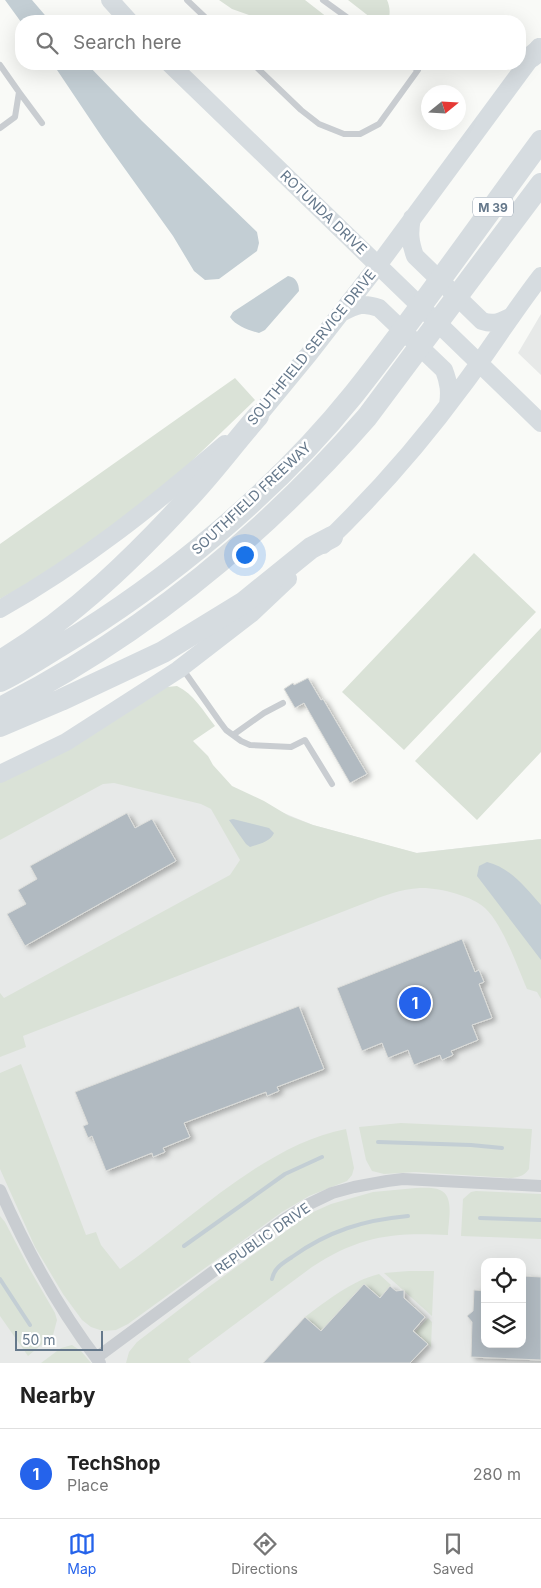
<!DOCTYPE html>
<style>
:root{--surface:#fff;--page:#f2f2f2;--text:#222;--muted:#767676;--line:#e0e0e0;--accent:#2563eb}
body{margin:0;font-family:Inter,sans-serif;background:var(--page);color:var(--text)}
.controls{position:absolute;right:15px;bottom:15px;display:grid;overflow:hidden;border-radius:10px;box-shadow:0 5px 20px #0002}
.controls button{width:45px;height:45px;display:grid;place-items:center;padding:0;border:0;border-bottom:1px solid var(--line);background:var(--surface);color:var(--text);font:25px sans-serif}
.compass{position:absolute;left:421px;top:85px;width:45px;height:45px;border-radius:50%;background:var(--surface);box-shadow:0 5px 20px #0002;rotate:72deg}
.scale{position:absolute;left:15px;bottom:12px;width:88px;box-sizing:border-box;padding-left:5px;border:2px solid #65788b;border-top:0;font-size:14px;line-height:18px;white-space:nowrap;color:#65788b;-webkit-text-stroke:4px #fff;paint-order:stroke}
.you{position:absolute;left:244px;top:554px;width:18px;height:18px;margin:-12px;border:4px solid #fff;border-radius:50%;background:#1a73e8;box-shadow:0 0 0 8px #1a73e833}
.badge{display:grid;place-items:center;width:32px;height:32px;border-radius:50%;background:var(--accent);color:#fff;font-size:16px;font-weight:700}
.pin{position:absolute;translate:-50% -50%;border:2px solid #fff;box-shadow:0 1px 5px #0006}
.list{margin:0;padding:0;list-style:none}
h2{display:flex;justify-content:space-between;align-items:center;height:65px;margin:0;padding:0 20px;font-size:21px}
h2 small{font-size:16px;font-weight:400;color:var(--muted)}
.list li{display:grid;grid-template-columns:32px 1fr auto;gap:15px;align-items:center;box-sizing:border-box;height:90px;padding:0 20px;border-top:1px solid var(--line)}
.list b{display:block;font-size:19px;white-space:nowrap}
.list p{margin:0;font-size:16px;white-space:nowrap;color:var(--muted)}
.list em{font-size:16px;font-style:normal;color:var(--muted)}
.icon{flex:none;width:28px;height:28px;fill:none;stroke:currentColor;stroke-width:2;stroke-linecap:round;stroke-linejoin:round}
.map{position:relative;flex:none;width:541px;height:1363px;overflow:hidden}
.search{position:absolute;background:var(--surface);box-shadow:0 5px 20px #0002;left:15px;right:15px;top:15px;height:55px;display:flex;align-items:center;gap:12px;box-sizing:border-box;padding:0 18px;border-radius:20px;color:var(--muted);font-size:19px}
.sheet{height:155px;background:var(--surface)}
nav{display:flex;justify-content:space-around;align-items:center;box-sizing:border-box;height:70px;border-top:1px solid var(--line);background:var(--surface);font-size:14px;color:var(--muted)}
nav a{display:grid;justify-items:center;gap:2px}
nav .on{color:var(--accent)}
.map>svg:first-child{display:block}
.built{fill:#e7e9e8;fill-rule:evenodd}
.green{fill:#dae2d7}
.water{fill:#c3ced4}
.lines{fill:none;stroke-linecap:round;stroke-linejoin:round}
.stream{stroke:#c3ced4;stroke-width:4}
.building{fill:#b1bac1;stroke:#dbdcd9;filter:url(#shadow)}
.lane{stroke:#c9cdd1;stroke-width:6}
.street{stroke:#c9cdd1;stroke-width:12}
.secondary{stroke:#d6dce0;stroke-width:18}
.highway{stroke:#d6dce0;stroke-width:22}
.labels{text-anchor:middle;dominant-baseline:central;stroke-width:5;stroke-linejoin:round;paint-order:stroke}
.shield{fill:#fff;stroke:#93a0ae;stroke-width:1}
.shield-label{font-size:12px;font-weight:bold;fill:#65788b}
.street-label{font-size:14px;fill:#65788b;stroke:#fff}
</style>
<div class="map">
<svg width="541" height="1363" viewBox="0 0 541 1363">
<defs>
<filter id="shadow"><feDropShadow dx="4" dy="2.5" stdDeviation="2.5" flood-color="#0004"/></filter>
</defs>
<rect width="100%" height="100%" fill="#f9faf7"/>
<path class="built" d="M541,314V375L518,353Z
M101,738L313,825L416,853L541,839V1363H0V786ZM485,1262H522V1344H485Z"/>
<path class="green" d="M219,0H305L332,21H266L232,9Z
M348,0H387C390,7 391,15 387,21H375Z
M235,378L255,400L168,484L86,545L27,584L0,599V544Z
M474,553L536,612L404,750L342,692Z
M541,628V752L477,820L415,761Z
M177,686C194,694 203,711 215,726L193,741L208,756L213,765L232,786L264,801L289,816L313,825L417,853L541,839V999L537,992L527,989C517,966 503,925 485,908C473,896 437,887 420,888C401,889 383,896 365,903L23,1036L26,1047L0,1057V993L4,998L230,875L240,860L211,809L201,804L114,783L103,784L0,840V782L167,687Z
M21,1064L86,1235L96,1232L101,1245L120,1269C189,1222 263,1145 346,1129L354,1168L352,1175L347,1181L309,1196L282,1212L128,1324L116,1330L103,1331L91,1327L82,1320L63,1294L35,1247L0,1169V1073Z
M401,1123L532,1129L529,1169C525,1175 520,1177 512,1178L415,1172L384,1174L372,1171L366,1160L359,1127Z
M416,1188C423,1188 433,1187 440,1190C455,1196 448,1222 448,1235C393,1232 359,1236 312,1267L188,1359L191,1363H126L129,1352L137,1342L206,1289L311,1213L331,1204L373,1192Z
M476,1191L541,1194V1239L461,1236L463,1199L471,1192Z
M0,1216L5,1222L29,1268L55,1313L57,1320L53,1335L28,1356L0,1316Z
M409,1271H434L432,1316L384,1273Z
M379,1274L391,1285L380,1298L364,1284L321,1331L305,1317C328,1300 351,1281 379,1274Z
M428,1318L432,1322L431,1347L415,1332Z
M72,1345L81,1351L91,1363H41L61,1348Z"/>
<path class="water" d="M5,0H32L50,21L21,22Z
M53,64H87L142,121L257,232L259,243L257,251L219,279L205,280L194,271L173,236L102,137Z
M288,276C296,277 299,284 299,291L265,330L259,333C248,330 236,326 230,317L233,312Z
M233,819L269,828L274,833C270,842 259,844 250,847L246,844L229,820Z
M487,862C511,868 525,887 541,905V960L477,876L479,866Z"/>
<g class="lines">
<path class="stream" d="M378,1142L471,1145L502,1148
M480,1218L541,1220
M184,1246L285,1174L322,1157
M0,1279L30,1325
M272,1279C274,1268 283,1263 292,1257C328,1231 364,1220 408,1216"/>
</g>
<path class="building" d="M308,678L321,700L323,699L367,774L350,783L304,703L295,708L284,689L293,683L294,685Z
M127,813L135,828L152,819L176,861L25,946L7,914L26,904L18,890L37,879L30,866Z
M462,939L475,972L479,970L484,982L479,984L492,1018L472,1025L478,1040L451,1051L453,1055L442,1060L440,1055L414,1065L408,1050L388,1058L382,1043L362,1051L337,988Z
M299,1006L324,1069L277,1087L279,1091L267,1096L266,1092L184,1123L190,1137L163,1148L165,1152L153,1157L152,1153L106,1171L92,1136L88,1138L83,1126L88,1124L75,1092Z
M522,1276L541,1277V1360L471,1357L472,1322L467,1316L473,1311L474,1290L485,1291V1344H522Z
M364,1284L380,1298L390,1286L396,1291L404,1290V1298L425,1317L413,1331L428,1344L410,1363H263L305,1317L321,1331Z"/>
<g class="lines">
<path class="lane" d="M187,0L209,21
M323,0L352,21
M253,64L301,110L319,124L344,134H360L379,124L418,70L409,64
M0,65L19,92L15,117L0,128
M19,92L42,123
M182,668L220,722L226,730L241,741L250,745L291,747L305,740L332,784
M233,735L264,713L283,703"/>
<path class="street" d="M0,1190C27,1251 59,1310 100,1363
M96,1358L283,1220L307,1205L332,1193L354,1187L387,1181L403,1179L541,1186"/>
<path class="secondary" d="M110,0L129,21
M170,64L541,423
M412,218C409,233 410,242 415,256L482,321C494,325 501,322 512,316
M341,313C357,305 363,302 379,308L444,370C449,383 450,392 448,405
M249,424L258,416L309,354L379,264L539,47
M323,545C373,497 420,444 461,388C489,351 513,312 541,276
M0,609C82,563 154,505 225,444
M0,774L66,742L178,670L252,613L288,579"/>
<path class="highway" d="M531,57L541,49
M0,661C74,617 137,555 194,492C216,468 236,441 258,416
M0,681C21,671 40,658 60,646C167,582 276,491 354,394C419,312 479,225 541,141
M0,708C141,636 263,536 367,417L541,184
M0,726L61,700L163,652L243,603L311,548L332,537"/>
</g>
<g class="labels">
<rect class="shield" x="473" y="197.5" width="40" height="19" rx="4"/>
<g class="shield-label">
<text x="493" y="207">M 39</text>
</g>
<g class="street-label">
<text transform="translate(324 212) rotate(44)">ROTUNDA DRIVE</text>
<text transform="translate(311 347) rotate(-51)">SOUTHFIELD SERVICE DRIVE</text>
<text transform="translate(251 498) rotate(-43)">SOUTHFIELD FREEWAY</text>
<text transform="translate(262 1238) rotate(-35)">REPUBLIC DRIVE</text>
</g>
</g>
</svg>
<div class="controls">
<button><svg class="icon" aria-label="locate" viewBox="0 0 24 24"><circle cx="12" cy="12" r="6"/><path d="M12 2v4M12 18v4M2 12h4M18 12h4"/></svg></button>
<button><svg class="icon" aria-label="layers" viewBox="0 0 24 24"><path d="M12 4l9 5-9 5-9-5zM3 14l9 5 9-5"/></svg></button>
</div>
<svg class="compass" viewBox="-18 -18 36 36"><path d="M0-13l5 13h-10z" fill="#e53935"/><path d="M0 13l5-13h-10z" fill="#767676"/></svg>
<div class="scale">50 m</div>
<div class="you"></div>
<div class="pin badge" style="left:415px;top:1003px">1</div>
<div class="search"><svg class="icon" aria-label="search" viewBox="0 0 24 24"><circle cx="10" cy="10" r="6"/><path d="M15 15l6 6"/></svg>Search here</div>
</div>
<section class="sheet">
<h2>Nearby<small></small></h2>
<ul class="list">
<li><span class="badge">1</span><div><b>TechShop</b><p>Place</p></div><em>280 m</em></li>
</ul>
</section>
<nav>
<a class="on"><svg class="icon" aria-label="map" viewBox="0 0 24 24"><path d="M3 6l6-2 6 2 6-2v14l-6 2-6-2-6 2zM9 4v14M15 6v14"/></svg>Map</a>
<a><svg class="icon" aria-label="directions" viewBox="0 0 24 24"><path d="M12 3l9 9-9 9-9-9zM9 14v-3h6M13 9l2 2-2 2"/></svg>Directions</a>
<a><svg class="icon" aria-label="saved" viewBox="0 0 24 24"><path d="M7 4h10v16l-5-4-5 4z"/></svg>Saved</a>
</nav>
